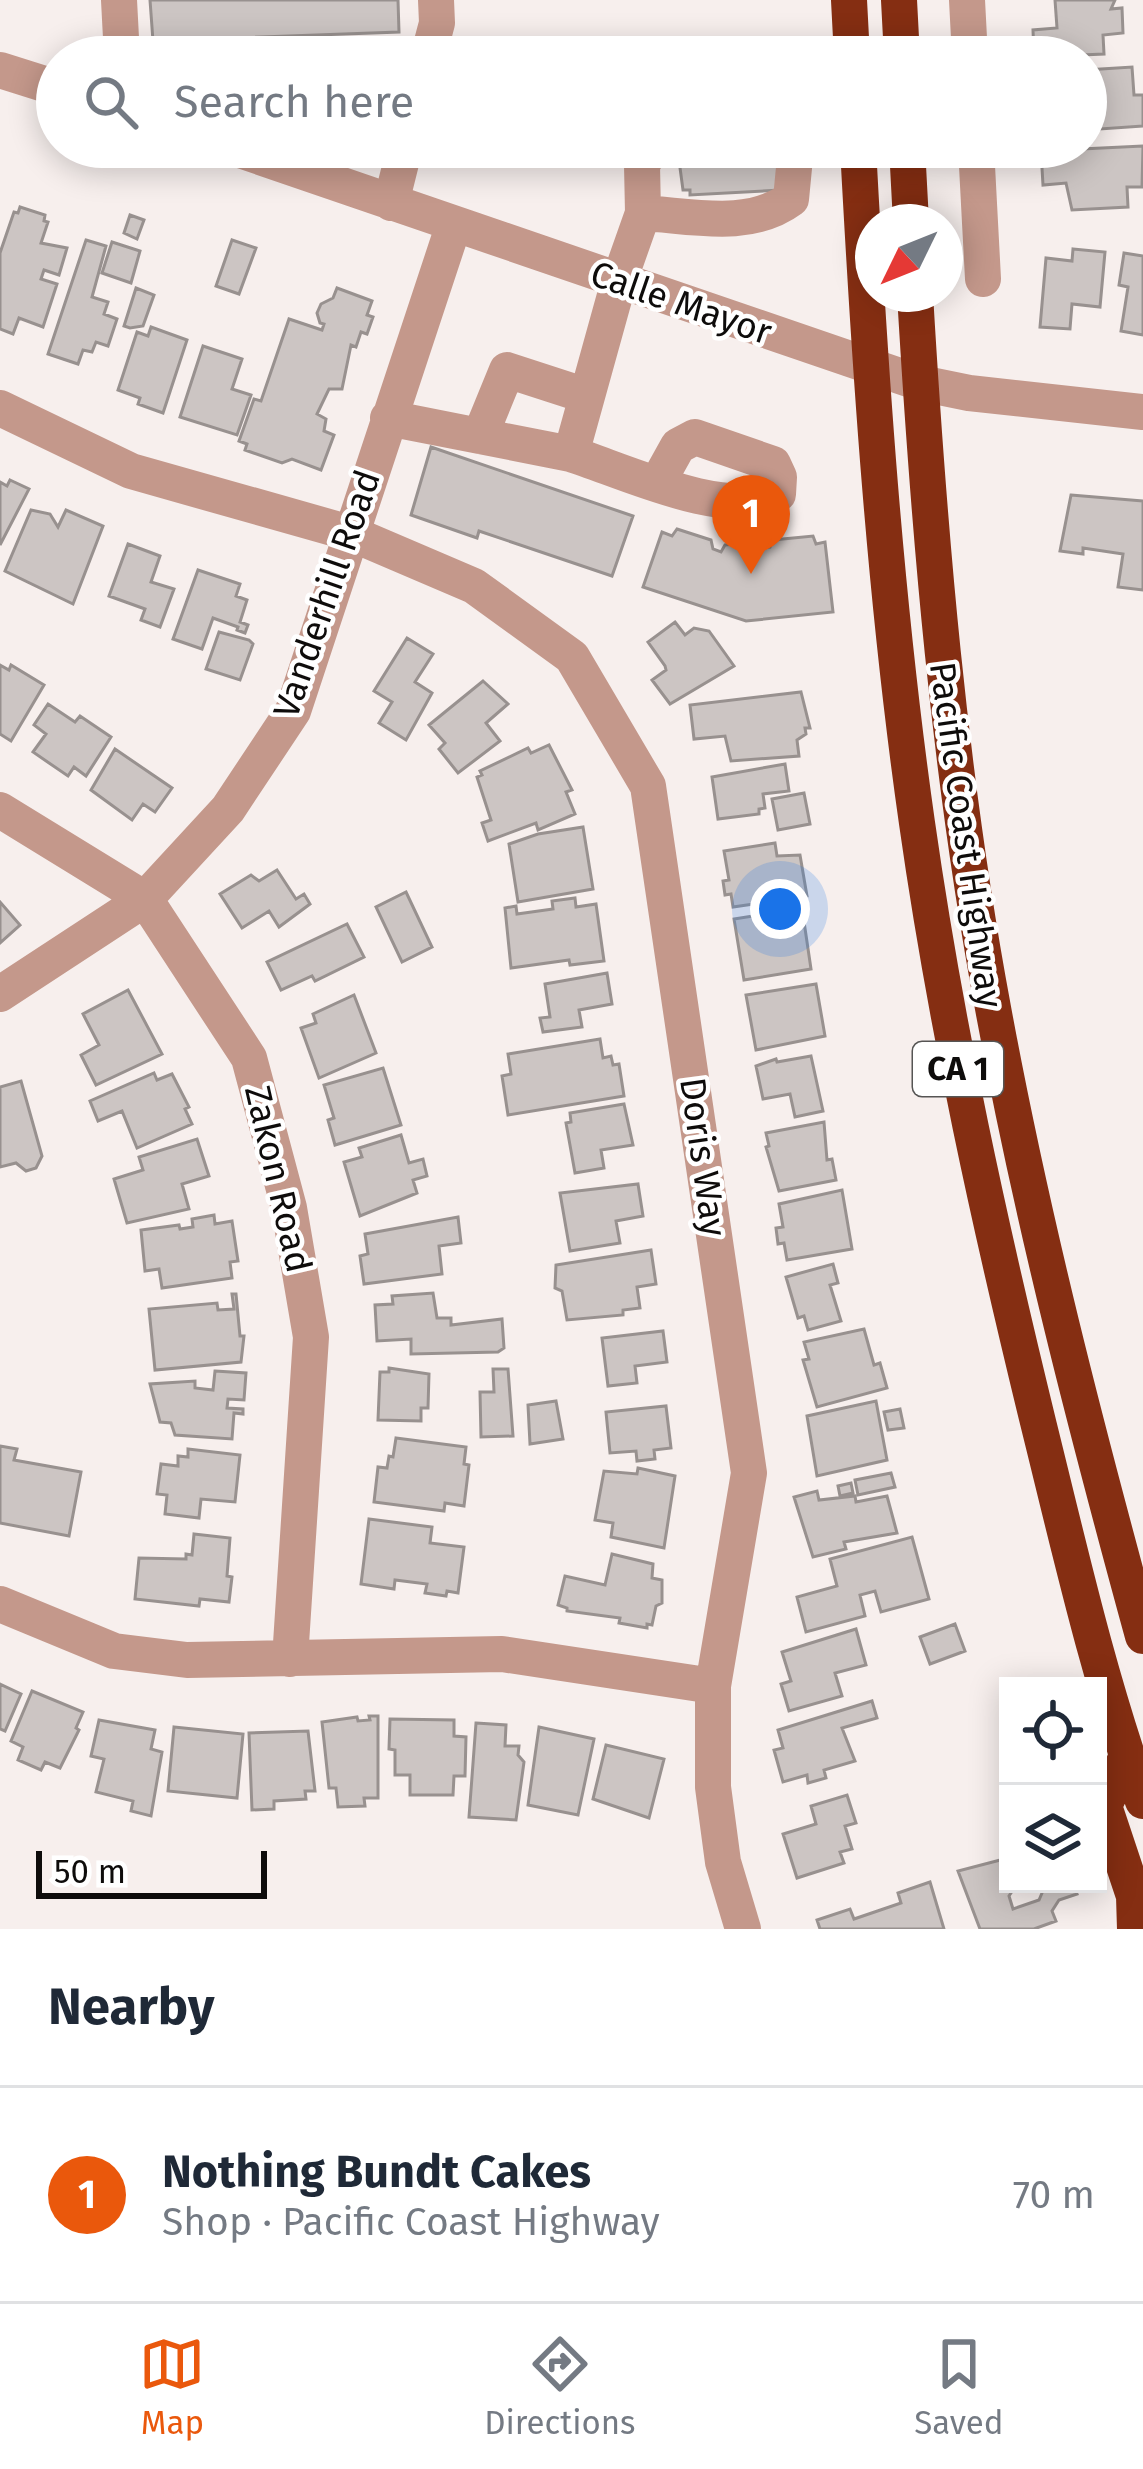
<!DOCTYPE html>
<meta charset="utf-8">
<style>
:root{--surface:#fff;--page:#f6f6f7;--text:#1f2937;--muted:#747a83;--line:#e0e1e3;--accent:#ea580c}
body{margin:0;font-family:"Fira Sans",sans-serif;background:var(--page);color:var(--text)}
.controls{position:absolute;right:36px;bottom:36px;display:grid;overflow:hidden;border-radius:0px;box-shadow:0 6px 30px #0003}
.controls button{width:108px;height:108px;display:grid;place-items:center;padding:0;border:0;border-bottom:3px solid var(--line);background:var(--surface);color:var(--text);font:60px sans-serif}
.compass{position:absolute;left:855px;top:204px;width:108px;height:108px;border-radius:50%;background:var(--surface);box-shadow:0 6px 30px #0003;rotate:227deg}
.scale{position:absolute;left:36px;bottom:30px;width:231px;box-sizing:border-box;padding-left:12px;border:6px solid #0e0c0b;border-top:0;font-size:33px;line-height:42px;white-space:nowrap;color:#0e0c0b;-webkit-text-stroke:9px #fff;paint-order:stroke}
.you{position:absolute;left:780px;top:909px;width:42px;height:42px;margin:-30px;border:9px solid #fff;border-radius:50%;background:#1a73e8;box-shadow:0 0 0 18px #1a73e833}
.badge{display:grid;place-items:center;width:78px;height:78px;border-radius:50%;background:var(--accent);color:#fff;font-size:39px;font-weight:700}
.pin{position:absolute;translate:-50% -99px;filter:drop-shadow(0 3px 6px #0008)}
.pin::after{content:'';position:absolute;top:63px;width:42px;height:36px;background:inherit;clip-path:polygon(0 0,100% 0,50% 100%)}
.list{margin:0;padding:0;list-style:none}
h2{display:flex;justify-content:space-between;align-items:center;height:156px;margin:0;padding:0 48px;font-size:51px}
h2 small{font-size:39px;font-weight:400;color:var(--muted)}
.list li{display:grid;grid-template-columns:78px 1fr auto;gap:36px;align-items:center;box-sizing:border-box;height:216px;padding:0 48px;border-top:3px solid var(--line)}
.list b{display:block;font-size:45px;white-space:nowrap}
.list p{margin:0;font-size:39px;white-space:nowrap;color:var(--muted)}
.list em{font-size:39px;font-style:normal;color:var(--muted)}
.icon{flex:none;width:66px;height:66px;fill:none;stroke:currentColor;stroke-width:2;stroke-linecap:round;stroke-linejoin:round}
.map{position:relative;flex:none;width:1143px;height:1929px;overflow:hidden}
.search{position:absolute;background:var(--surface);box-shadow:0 6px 30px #0003;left:36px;right:36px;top:36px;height:132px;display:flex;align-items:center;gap:30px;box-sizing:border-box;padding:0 42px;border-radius:66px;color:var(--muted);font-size:45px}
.sheet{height:372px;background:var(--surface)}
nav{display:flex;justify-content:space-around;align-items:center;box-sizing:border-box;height:168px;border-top:3px solid var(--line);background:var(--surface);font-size:33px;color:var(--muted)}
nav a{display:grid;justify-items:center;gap:6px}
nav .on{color:var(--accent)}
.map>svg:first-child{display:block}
.building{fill:#ccc5c3;stroke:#98918f;stroke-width:3}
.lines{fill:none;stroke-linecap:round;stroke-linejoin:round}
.minor{stroke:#c4988b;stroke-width:36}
.highway{stroke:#852e12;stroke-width:36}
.labels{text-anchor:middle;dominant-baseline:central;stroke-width:9;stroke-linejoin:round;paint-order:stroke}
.shield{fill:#fff;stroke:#565554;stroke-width:3}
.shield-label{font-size:33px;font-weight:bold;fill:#0e0c0b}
.street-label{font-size:36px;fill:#0e0c0b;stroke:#fff}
</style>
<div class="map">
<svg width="1143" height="1929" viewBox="0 0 1143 1929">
<rect width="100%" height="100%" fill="#f7efed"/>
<path class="building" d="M150,0H398L399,32L153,41Z
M1055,0H1115L1111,9L1122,8L1123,33L1103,35L1104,54L1034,57L1033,30L1057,28Z
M1132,67L1134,95H1143V126L1086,130V70Z
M1143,146L1142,187H1127L1128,207L1072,210L1066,183L1043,185L1041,151Z
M779,147L781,190L690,195V190H683L678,153Z
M20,207L45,215L44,221L48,222L41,243L67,248L59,275L44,270L41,279L57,284L43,327L19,318L13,334L0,329V253L14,212L18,213Z
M130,215L144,220L137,239L124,233Z
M86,240L106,246L92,297L108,302L104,314L117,319L108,346L96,342L92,352L83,350L78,364L48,354Z
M232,240L256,248L239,294L216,286Z
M112,242L140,251L131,283L102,273Z
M1073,249L1105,252L1100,307L1072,304L1070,329L1040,327L1046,258L1072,261Z
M1124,253L1143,256V335L1121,331L1128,287L1119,285Z
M136,288L154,295L143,326L130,328L124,326Z
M337,288L372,301L367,315L373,317L367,334L361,332L356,347L351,345L342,389H329L317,414L326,419L324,431L334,435L321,470L292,459L282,463L245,450L247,444L239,441L254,399L261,401L289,319L322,330L324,324L320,323L317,313L321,304L333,298Z
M151,327L187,340L163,413L138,404L140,398L118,390L137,332L148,336Z
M203,346L242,359L232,389L251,395L237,435L180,417Z
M431,447L633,516L612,576L479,531L477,538L411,515Z
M10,480L29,489L0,545V482L7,486Z
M1071,495L1143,501V590L1118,587L1123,554L1083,548V554L1060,551Z
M31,510L50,514L58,527L66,510L103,526L73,604L5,571Z
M677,529L711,540L713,549L721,552L725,545L753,542L757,548L770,547L773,540L813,536L816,544L825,542L833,612L746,621L643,587L662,532L672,536Z
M128,544L160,556L151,582L174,589L160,627L141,620L145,609L109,596Z
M198,570L240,584L236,596L247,600L240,622L248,625L245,633L237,630L238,627L213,618L202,649L173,639Z
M675,622L685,635L694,628L709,631L734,666L670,704L652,680L666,670L665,666L648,642Z
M219,632L249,640L253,644L240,680L206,669Z
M407,638L433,654L415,682L432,693L406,740L379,723L392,702L374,691Z
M0,665L9,670L11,665L44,685L11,741L0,734Z
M483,681L508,704L486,723L500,741L458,773L439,749L445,743L429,725Z
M801,692L810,728H805L806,734L797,740L799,756L731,761L725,736L694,739L690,705Z
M48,704L75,722L80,716L111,737L86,776L74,767L68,776L33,752L46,734L34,725Z
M549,745L572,790L566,792L575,814L538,830L536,823L488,841L482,823L491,820L477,777L482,775L480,771L528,748L531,753Z
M115,749L172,788L155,812L143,804L132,820L91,790Z
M785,764L789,791L763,794L765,808L759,809V814L718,819L712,777Z
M804,793L810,824L778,830L772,799Z
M583,827L593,889L518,902L509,844L538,834Z
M775,843L777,856L800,855L807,896L733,907L731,894L725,895L723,881L729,880L724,851Z
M277,870L296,899L304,894L310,904L279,927L269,911L242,928L220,894L251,875L259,881Z
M406,892L432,947L402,962L376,907Z
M575,898L576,907L596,904L604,961L570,965L569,960L511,968L505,908L516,906L517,914L553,909L552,901Z
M0,902L20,925L0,943Z
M802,908L811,969L744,980L734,919Z
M347,924L364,957L315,981L312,976L281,990L267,962Z
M607,973L612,1004L579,1010L582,1027L543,1032L540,1018L550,1017L545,984Z
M816,984L825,1036L756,1050L746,995Z
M128,990L162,1054L96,1085L81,1055L99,1045L83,1014Z
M354,995L376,1053L319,1078L301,1028L316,1023L313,1014Z
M600,1039L603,1058L611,1056L613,1065L619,1064L624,1096L508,1115L502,1076L511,1074L508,1054Z
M811,1056L823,1111L795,1117L790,1094L763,1099L756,1066L776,1059L777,1062Z
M383,1068L401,1125L335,1145L328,1120L334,1118L324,1085Z
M154,1073L157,1080L172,1074L189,1107L185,1109L192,1124L137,1148L122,1111L98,1121L90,1101Z
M21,1081L42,1156L36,1168L26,1171L16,1163L0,1167V1087Z
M624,1104L633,1145L601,1150L604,1168L575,1173L566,1123L571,1122L570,1113Z
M824,1122L827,1160L832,1159L836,1180L779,1191L766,1147L769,1146L766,1133Z
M401,1135L409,1163L423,1159L427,1176L413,1180L417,1193L360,1216L344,1162L362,1157L359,1148Z
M197,1139L209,1176L182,1184L189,1209L127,1223L114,1179L143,1170L139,1157Z
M638,1184L643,1216L616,1221L620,1243L570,1251L560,1193Z
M842,1190L852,1249L787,1260L784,1243L778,1244L776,1228L783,1227L779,1204Z
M214,1215L215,1224L232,1221L238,1261L230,1262L232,1278L162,1288L159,1269L145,1271L141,1230L179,1225L180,1229L193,1227L192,1219Z
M458,1217L461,1243L439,1246L442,1274L364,1284L360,1256L368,1254L365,1234Z
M651,1250L656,1284L637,1287L640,1308L623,1310V1315L567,1320L562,1291L555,1288L556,1265Z
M833,1264L838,1283L830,1285L841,1321L808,1330L804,1316L798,1318L786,1277Z
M433,1293L437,1318H451V1325L502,1319L504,1348L498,1352L411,1354V1339L377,1341L375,1305L393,1304L392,1296Z
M232,1294H236L240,1336H244L241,1362L155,1370L149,1309L217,1303L218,1310L234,1309Z
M864,1329L874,1365L880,1363L887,1388L817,1407L803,1360L809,1359L804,1342Z
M663,1331L667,1362L635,1366L637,1383L608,1386L602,1338Z
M389,1368L429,1374L428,1408H421V1421L378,1420L380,1372H389Z
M493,1369H508L513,1436L481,1437L480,1392H494Z
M215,1371L246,1373L244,1400L228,1399L227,1408L243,1409V1414L234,1413L232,1439L175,1435L171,1423L160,1422L150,1384L195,1381V1388L213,1390Z
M556,1401L563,1439L530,1444L528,1405Z
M876,1401L887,1460L817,1476L807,1416Z
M666,1406L671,1448L654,1450L655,1459L637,1461L636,1451L610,1453L606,1412Z
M900,1409L904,1428L888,1430L884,1412Z
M396,1438L466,1447L464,1464L469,1465L464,1506L445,1503L444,1511L374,1502L378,1467L387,1468L389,1456L393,1457Z
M0,1446L17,1449L14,1460L81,1472L69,1536L0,1523Z
M188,1449L240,1455L235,1502L201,1499L199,1518L165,1514L167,1495L157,1494L161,1464L178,1466V1456L188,1457Z
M638,1468L675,1476L664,1548L611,1537L613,1523L595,1520L604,1471L637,1474Z
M891,1473L895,1487L858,1495L855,1480Z
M851,1483L853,1493L840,1496L838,1486Z
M817,1491L819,1500L855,1496L856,1502L887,1496L897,1533L844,1542L846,1549L813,1557L794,1497Z
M369,1519L432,1527L430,1543L464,1547L458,1593L447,1591L446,1596L425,1593L427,1584L395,1580L394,1589L361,1584Z
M194,1534L230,1538L227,1576L232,1577L229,1602L200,1599L199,1606L135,1599L139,1558L186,1559V1554L192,1555Z
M912,1537L929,1599L881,1612L875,1591L860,1595L865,1616L806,1632L797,1597L837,1586L830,1559Z
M612,1554L653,1564L652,1578L662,1580V1603L656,1606L652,1625L647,1624V1628L619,1623L620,1618L567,1611V1608L558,1605L565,1576L605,1585Z
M955,1624L965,1651L930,1664L920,1637Z
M856,1629L866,1665L835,1673L842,1696L789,1711L781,1684L791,1681L782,1652Z
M0,1684L21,1694L5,1731L0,1729Z
M32,1691L83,1712L76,1728L79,1730L60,1768L45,1762L41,1770L18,1760L23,1747L11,1741Z
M872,1701L877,1718L842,1728L855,1761L824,1770L826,1778L808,1783L807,1775L783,1782L774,1750L783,1748L778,1730Z
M369,1716H378V1798H364L365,1806L338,1807L336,1788H329L322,1722L357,1717L358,1721L370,1720Z
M390,1719L454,1720V1736L466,1737L465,1776H454L453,1795H410V1775H395V1750L389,1749Z
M99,1720L155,1730L151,1749L162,1752L151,1816L131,1811L133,1801L96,1792L104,1759L91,1756Z
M476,1723L506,1725L505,1746H519L518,1755L524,1762L516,1820L469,1817Z
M174,1727L243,1734L237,1798L168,1791Z
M539,1727L594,1739L578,1815L528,1805Z
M308,1731L315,1791H305L306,1799L274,1801V1809L252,1810L249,1733Z
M606,1745L664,1759L649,1818L593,1799Z
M847,1795L856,1823L845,1826L852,1849L840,1852L844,1863L797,1878L783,1834L816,1824L811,1806Z
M1008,1858V1884H1023L1015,1887L1009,1896L1013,1909L1039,1900L1042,1893L1039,1884H1073L1077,1894L1059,1900L1052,1911L1056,1921L1034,1929H980L958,1871Z
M930,1882L944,1929H820L817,1920L850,1909L854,1919L901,1903L898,1893Z"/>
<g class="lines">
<path class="minor" d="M119,0L122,57
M967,0L970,57
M428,57L437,23L436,0
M0,70L57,88
M231,147L920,383L969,393L1143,412
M976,147L983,279
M391,203L405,147
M643,213C693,216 749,230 791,199L796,147
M0,408L131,471L350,533L474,586L572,657L648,786L749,1473L713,1686V1787L723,1862L743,1929
M388,418L571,454L619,281L643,213L642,165L652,147
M480,436L507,370L587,396
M571,454C624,471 726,520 778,494L779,477L773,464L695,437L678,446L658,482
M0,810L145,899L249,1058L289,1208L311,1337L290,1659
M0,994L145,899L228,809L293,711L454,224
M0,1604L114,1651L187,1660L502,1654L713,1686"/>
<path class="highway" d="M849,0L852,57
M899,0L902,57
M858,147C870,372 885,599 917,823C946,1027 990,1226 1039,1426C1070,1551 1099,1680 1143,1801
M907,147L911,222
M915,294C929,532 949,773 993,1008C1032,1220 1086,1428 1143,1636
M1127,1756L1104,1806L1134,1896L1135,1929"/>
</g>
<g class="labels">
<rect class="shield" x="913" y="1042" width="90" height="54" rx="9"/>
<g class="shield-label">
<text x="958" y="1069">CA 1</text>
</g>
<g class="street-label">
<text transform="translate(681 303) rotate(19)">Calle Mayor</text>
<text transform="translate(327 594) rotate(-71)">Vanderhill Road</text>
<text transform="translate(966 835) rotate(82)">Pacific Coast Highway</text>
<text transform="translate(703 1157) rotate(82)">Doris Way</text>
<text transform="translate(278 1179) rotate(77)">Zakon Road</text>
</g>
</g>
</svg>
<div class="controls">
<button><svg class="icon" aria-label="locate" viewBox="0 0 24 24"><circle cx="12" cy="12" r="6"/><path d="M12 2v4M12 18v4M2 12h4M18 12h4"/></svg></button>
<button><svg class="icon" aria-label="layers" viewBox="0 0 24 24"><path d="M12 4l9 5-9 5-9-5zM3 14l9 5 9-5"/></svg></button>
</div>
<svg class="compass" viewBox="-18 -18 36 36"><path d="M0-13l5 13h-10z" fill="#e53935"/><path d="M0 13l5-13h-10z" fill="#747a83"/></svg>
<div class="scale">50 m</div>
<div class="you"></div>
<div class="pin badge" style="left:751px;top:574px">1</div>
<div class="search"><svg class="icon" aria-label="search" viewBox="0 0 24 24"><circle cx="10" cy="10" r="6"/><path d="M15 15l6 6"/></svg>Search here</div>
</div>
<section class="sheet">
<h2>Nearby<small></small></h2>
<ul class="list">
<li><span class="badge">1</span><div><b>Nothing Bundt Cakes</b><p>Shop · Pacific Coast Highway</p></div><em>70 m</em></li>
</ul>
</section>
<nav>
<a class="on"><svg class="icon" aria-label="map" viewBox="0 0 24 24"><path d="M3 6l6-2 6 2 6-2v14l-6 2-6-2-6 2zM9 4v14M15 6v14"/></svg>Map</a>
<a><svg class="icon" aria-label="directions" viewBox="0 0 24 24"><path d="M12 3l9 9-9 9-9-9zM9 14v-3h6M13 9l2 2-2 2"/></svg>Directions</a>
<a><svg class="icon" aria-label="saved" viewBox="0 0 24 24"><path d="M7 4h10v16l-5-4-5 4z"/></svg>Saved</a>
</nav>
